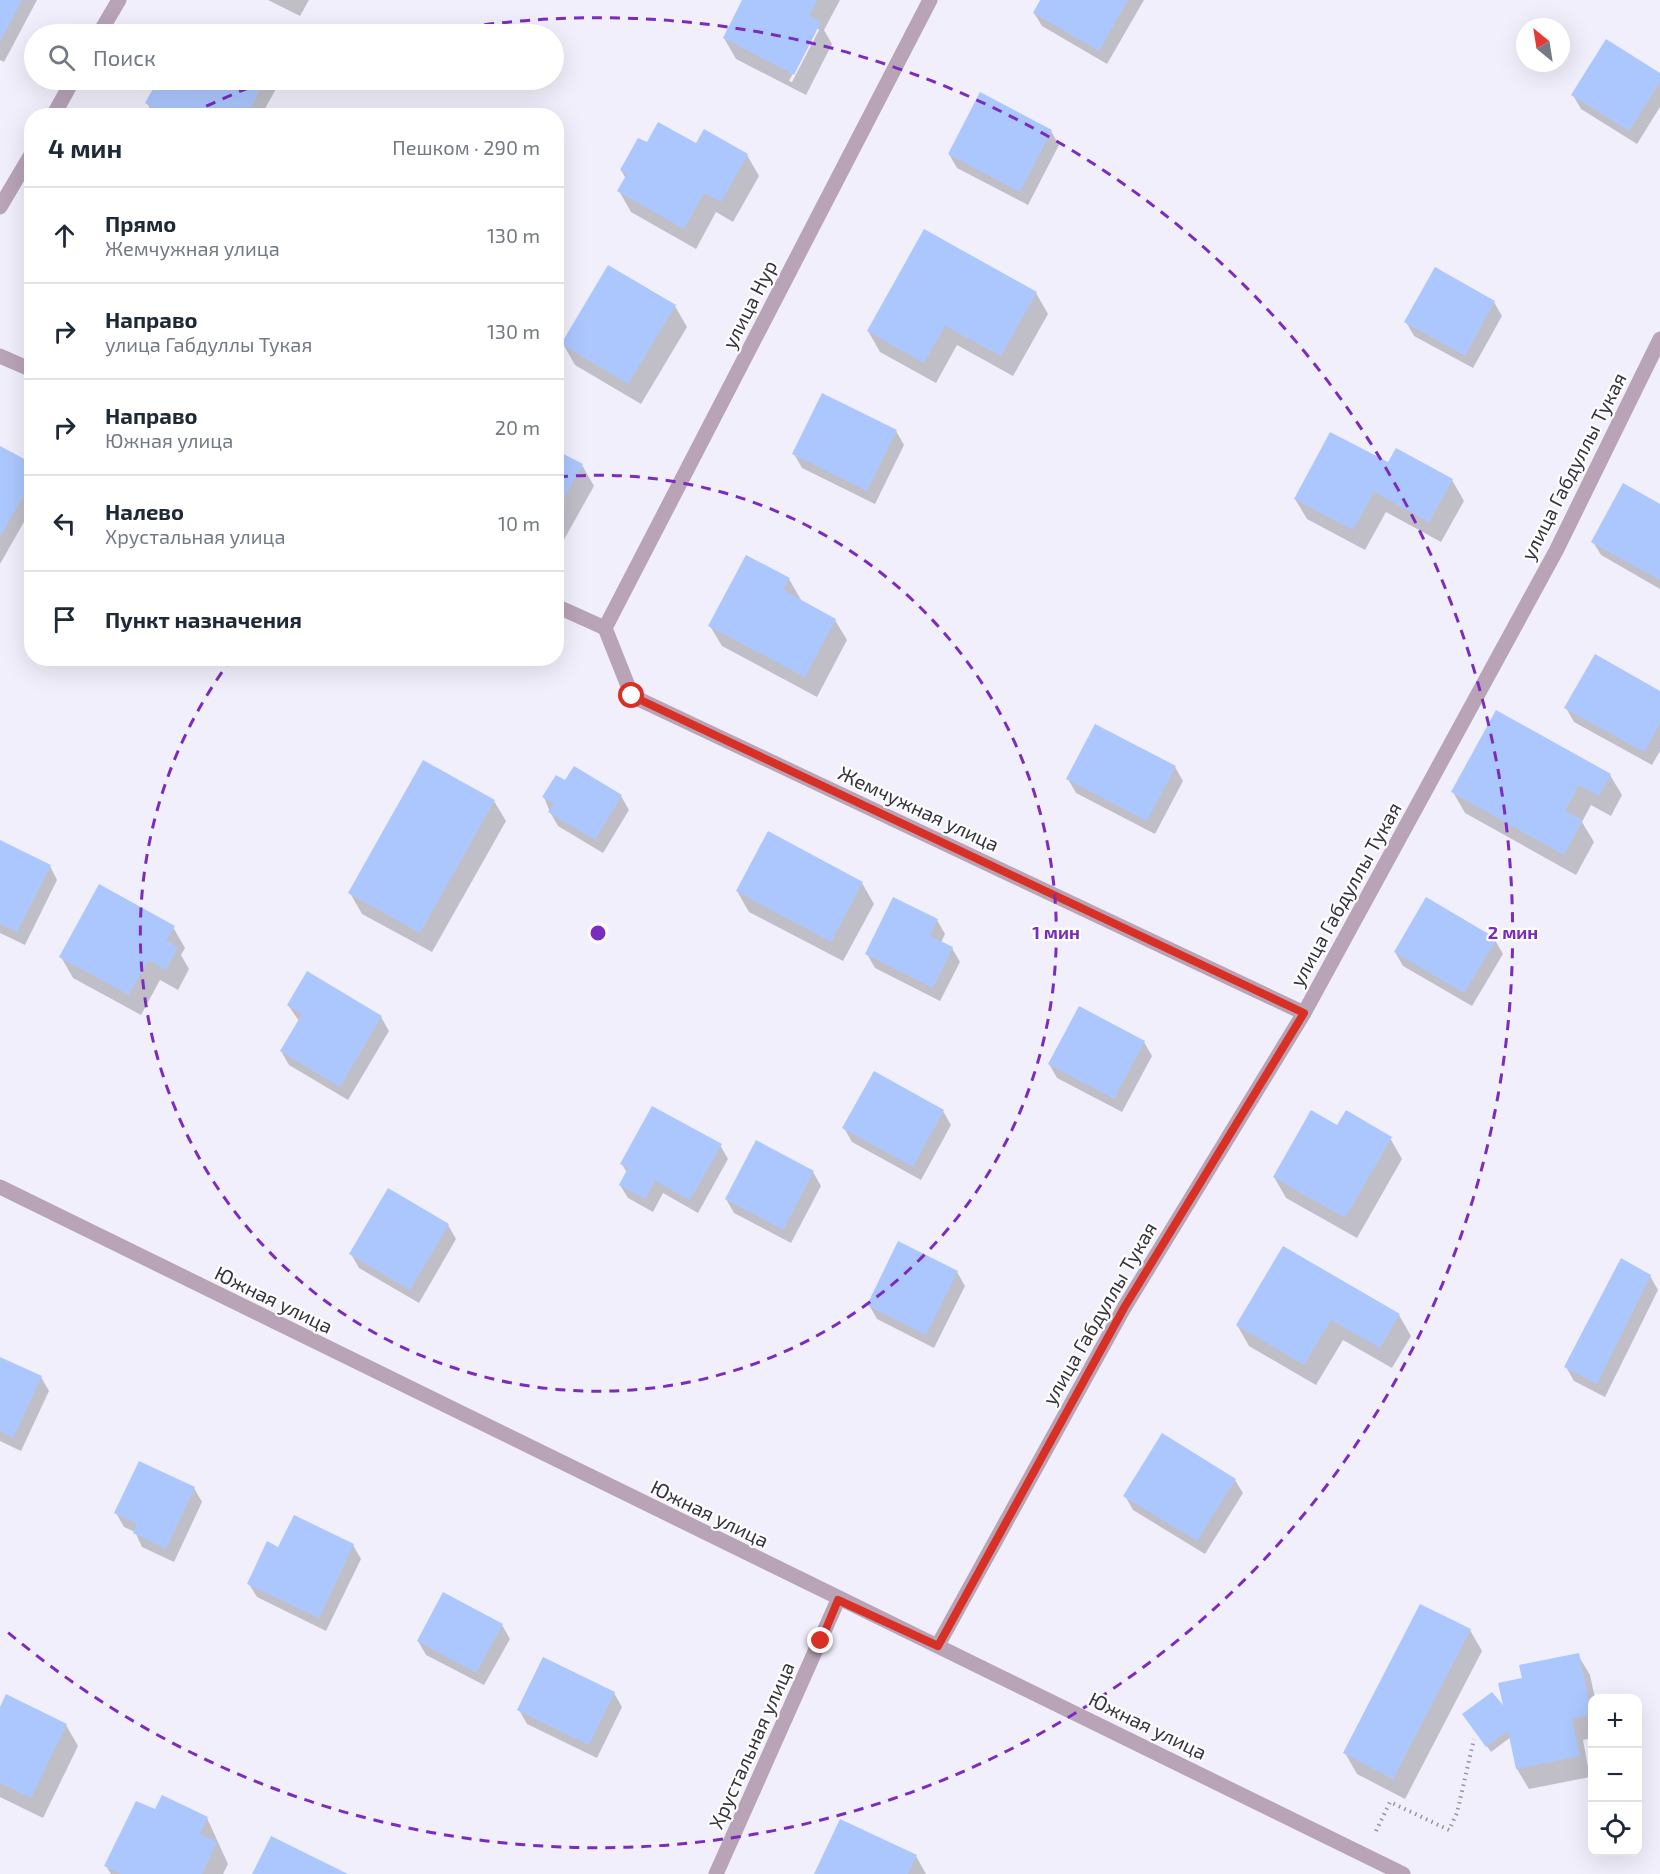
<!DOCTYPE html>
<html lang="ru">
<meta charset="utf-8">
<style>
:root{--surface:#fff;--page:#f2f2f3;--text:#1f2937;--muted:#747a83;--line:#e0e1e3}
body{margin:0;font-family:"Exo 2",sans-serif;background:var(--page);color:var(--text)}
.controls{position:absolute;right:18px;bottom:18px;display:grid;overflow:hidden;border-radius:12px;box-shadow:0 6px 24px #0002}
.controls button{width:54px;height:54px;display:grid;place-items:center;padding:0;border:0;border-bottom:2px solid var(--line);background:var(--surface);color:var(--text);font:30px sans-serif}
.compass{position:absolute;left:1516px;top:18px;width:54px;height:54px;border-radius:50%;background:var(--surface);box-shadow:0 6px 24px #0002;rotate:330deg}
.stop{position:absolute;width:18px;height:18px;margin:-14px;border:4px solid #d93025;border-radius:50%;background:#fff}
.stop.end{background:#d93025;border-color:#fff;box-shadow:0 2px 6px #0008}
.list{margin:0;padding:0;list-style:none}
h2{display:flex;justify-content:space-between;align-items:center;height:78px;margin:0;padding:0 24px;font-size:26px}
h2 small{font-size:20px;font-weight:400;color:var(--muted)}
.list li{display:grid;grid-template-columns:39px 1fr auto;gap:18px;align-items:center;box-sizing:border-box;height:96px;padding:0 24px;border-top:2px solid var(--line)}
.list b{display:block;font-size:22px;white-space:nowrap}
.list p{margin:0;font-size:20px;white-space:nowrap;color:var(--muted)}
.list em{font-size:20px;font-style:normal;color:var(--muted)}
.icon{flex:none;width:33px;height:33px;fill:none;stroke:currentColor;stroke-width:2;stroke-linecap:round;stroke-linejoin:round}
.map{position:relative;flex:none;width:1660px;height:1874px;overflow:hidden}
.search{position:absolute;background:var(--surface);box-shadow:0 6px 24px #0002;left:24px;top:24px;width:540px;height:66px;display:flex;align-items:center;gap:15px;box-sizing:border-box;padding:0 21px;border-radius:33px;color:var(--muted);font-size:22px}
.panel{position:absolute;background:var(--surface);box-shadow:0 6px 24px #0002;left:24px;top:108px;width:540px;height:558px;border-radius:24px}
.map>svg:first-child{display:block}
.shadow{fill:#0003;fill-rule:evenodd}
.building{fill:#acc7fe}
.lines{fill:none;stroke-linecap:round;stroke-linejoin:round}
.path{stroke:#9694a0;stroke-width:4;stroke-dasharray:1.5 4.5;stroke-linecap:butt}
.minor{stroke:#b8a3b7;stroke-width:15}
.route{stroke:#d93025;stroke-width:8}
.ring{fill:none;stroke:#7b2cbf;stroke-width:3;stroke-dasharray:10 8}
.labels{text-anchor:middle;dominant-baseline:central;stroke-width:4.5;stroke-linejoin:round;paint-order:stroke}
.street-label{font-size:20px;fill:#36333f;stroke:#fefefe}
.centre{fill:#7b2cbf;stroke:#fefefe;stroke-width:3}
.ring-label{font-size:18px;text-anchor:middle;font-weight:bold;fill:#7b2cbf;stroke:#fefefe;stroke-width:4.5;stroke-linejoin:round;paint-order:stroke}
</style>
<div class="map">
<svg width="1660" height="1874" viewBox="0 0 1660 1874">
<rect width="100%" height="100%" fill="#f1effb"/>
<path class="shadow" d="M0,0H37L4,62L0,60Z
M268,0H309L300,16Z
M744,0H840L824,30L832,44L806,95L736,59L724,38ZM817,28L819,30L792,82L789,81Z
M1042,0H1144L1107,64L1042,26L1034,13Z
M189,28L201,34H185Z
M1660,74V107L1637,144L1581,109L1573,95Z
M160,80H273L277,87L261,116H154L147,103Z
M1051,131L1059,145L1028,205L957,168L949,154Z
M647,144L696,145L747,155L759,176L733,222L716,212L696,249L631,212L619,191L626,179L621,170Z
M1036,293L1048,314L1013,376L957,345L936,383L880,352L868,331Z
M1494,302L1502,316L1473,368L1414,336L1406,322Z
M675,306L687,327L641,404L575,365L563,344Z
M896,431L904,445L875,504L802,468L794,454Z
M0,448L32,465V508L0,564Z
M556,452L582,465L594,486L556,554Z
M1452,480L1464,501L1441,542L1386,512L1365,550L1307,519L1295,499Z
M1660,505V589L1601,555L1593,542Z
M789,579L801,600L835,620L847,640L817,697L722,646L710,626Z
M1660,692V751L1652,765L1574,722L1566,708Z
M1175,767L1183,781L1155,834L1076,793L1068,779Z
M1610,775L1622,795L1611,816L1591,805L1582,822L1594,842L1576,875L1465,813L1453,792Z
M566,782L621,796L629,810L603,853L558,826L550,812L544,797Z
M494,801L506,821L432,952L362,914L350,893Z
M0,841L50,866L57,880L25,945L0,933Z
M862,883L874,904L843,961L749,912L737,891Z
M937,920L945,934L941,943L952,948L960,962L940,1001L875,968L867,954Z
M173,927L185,948L181,955L189,969L178,990L160,980L141,1015L73,978L61,957Z
M1495,940L1503,954L1472,1006L1403,966L1395,952Z
M288,1005L381,1017L389,1031L348,1100L289,1065L281,1051L299,1021Z
M1144,1042L1152,1056L1122,1112L1057,1078L1049,1064Z
M943,1111L951,1125L921,1180L852,1142L844,1128Z
M1338,1127L1390,1138L1402,1159L1357,1238L1286,1198L1274,1177Z
M720,1145L728,1159L698,1213L663,1193L653,1212L628,1198L620,1185L627,1173L622,1164Z
M813,1172L821,1186L791,1243L734,1213L726,1199Z
M389,1190L448,1225L456,1239L419,1303L359,1268L351,1254Z
M957,1272L965,1286L934,1348L877,1319L869,1305Z
M1650,1276L1658,1290L1605,1397L1574,1381L1566,1367Z
M1399,1315L1411,1336L1392,1368L1343,1340L1316,1385L1249,1346L1237,1325Z
M0,1359L41,1377L49,1391L21,1451L0,1441Z
M1235,1480L1243,1493L1205,1554L1133,1510L1125,1496Z
M194,1488L202,1502L174,1562L142,1547L135,1532L124,1527L116,1513Z
M353,1545L361,1559L326,1631L257,1597L249,1584L279,1549Z
M502,1625L510,1639L484,1685L426,1655L418,1641Z
M1470,1630L1482,1651L1405,1799L1357,1774L1345,1753Z
M1578,1655L1590,1675L1595,1698H1592V1738L1583,1740L1590,1777L1529,1789L1517,1769L1511,1737L1491,1752L1468,1721L1505,1711L1523,1679Z
M614,1693L622,1707L597,1758L527,1724L519,1710Z
M0,1710L66,1725L78,1746L43,1818L0,1797Z
M156,1811L207,1818L228,1864L223,1874H111L106,1866Z
M916,1856L926,1874H816Z"/>
<path class="building" d="M0,0H22L0,42Z
M742,0H817L809,16L821,22L794,75L723,38Z
M1040,0H1128L1099,51L1033,13Z
M1606,39L1660,73V82L1629,131L1571,95Z
M158,80H266L246,116H167L145,103Z
M980,92L1052,130L1020,192L948,154Z
M658,122L696,143L704,129L748,154L721,202L704,193L684,229L617,191L627,174L620,170L638,138L647,142Z
M924,229L1037,292L1001,356L945,326L924,363L867,331Z
M608,265L676,305L628,384L561,344Z
M1435,267L1495,301L1465,356L1404,322Z
M822,393L897,430L867,491L792,454Z
M1330,432L1388,462L1396,448L1453,479L1429,522L1374,492L1353,530L1294,499Z
M0,446L32,463V481L0,537Z
M556,450L583,464L556,513Z
M1623,483L1660,504V580L1591,542Z
M746,555L790,578L783,590L836,619L805,677L708,626Z
M1595,654L1660,691V724L1644,752L1564,708Z
M1496,710L1611,774L1599,796L1579,785L1565,811L1583,820L1564,855L1451,792Z
M1095,724L1176,766L1147,821L1066,779Z
M423,760L495,800L420,933L348,893Z
M574,766L622,795L595,840L548,812L554,804L542,797L556,775L565,780Z
M768,831L863,882L831,942L736,891Z
M0,840L51,865L17,932L0,924Z
M99,884L175,926L166,941L178,947L166,970L148,960L129,995L59,957Z
M893,897L938,919L930,936L953,947L933,988L865,954Z
M1426,897L1497,939L1464,993L1394,952Z
M307,971L382,1016L340,1087L280,1051L302,1014L287,1005Z
M1079,1006L1145,1041L1114,1099L1048,1064Z
M874,1071L944,1110L913,1167L842,1128Z
M652,1106L722,1144L690,1200L655,1181L645,1199L619,1185L628,1168L620,1164Z
M1311,1110L1337,1125L1346,1110L1392,1137L1345,1218L1273,1177Z
M756,1140L814,1171L783,1230L725,1199Z
M388,1188L449,1224L410,1290L349,1254Z
M898,1241L958,1271L926,1335L867,1305Z
M1283,1246L1400,1314L1380,1348L1331,1320L1304,1365L1236,1325Z
M1621,1258L1651,1275L1597,1384L1564,1367Z
M0,1357L42,1376L13,1438L0,1431Z
M1162,1433L1236,1479L1197,1541L1123,1496Z
M139,1461L195,1487L166,1549L133,1533L137,1524L114,1513Z
M294,1515L354,1544L319,1618L247,1584L267,1541L278,1547Z
M443,1592L503,1624L476,1673L417,1641Z
M1420,1604L1471,1629L1393,1779L1343,1753Z
M1579,1653L1592,1715L1572,1719L1580,1756L1516,1769L1508,1731L1486,1747L1462,1714L1492,1692L1503,1705L1498,1683L1522,1678L1519,1665Z
M543,1657L615,1692L589,1745L517,1710Z
M6,1694L67,1724L31,1798L0,1783V1707Z
M162,1795L208,1817L200,1834L217,1842L202,1874H121L104,1866L136,1801L155,1809Z
M840,1819L917,1855L908,1874H814Z
M271,1836L348,1874H252Z"/>
<g class="lines">
<path class="path" d="M1376,1831L1390,1802L1449,1830L1457,1813L1474,1739"/>
<path class="minor" d="M99,34L119,0
M53,116L73,80
M0,207L32,153
M0,356L32,370
M556,606L605,628L632,696L1304,1013
M605,628L930,0
M0,1187L1403,1874
M938,1645L1124,1308L1304,1013L1556,551L1660,339
M716,1874L838,1600"/>
</g>
<g class="lines">
<path class="route" d="M632,696L1304,1013L1124,1308L938,1646L838,1600L821,1641"/>
</g>
<g class="ring">
<path d="M558 477A458 458 0 1 1 230 661"/>
<path d="M190 114A915 915 0 0 1 263 82M431 33A915 915 0 1 1 4 1629"/>
</g>
<g class="labels">
<g class="street-label">
<text transform="translate(749 304) rotate(-63)">улица Нур</text>
<text transform="translate(1573 466) rotate(-63)">улица Габдуллы Тукая</text>
<text transform="translate(919 808) rotate(25)">Жемчужная улица</text>
<text transform="translate(1345 894) rotate(-61)">улица Габдуллы Тукая</text>
<text transform="translate(274 1299) rotate(26)">Южная улица</text>
<text transform="translate(1099 1313) rotate(-60)">улица Габдуллы Тукая</text>
<text transform="translate(710 1513) rotate(26)">Южная улица</text>
<text transform="translate(1148 1725) rotate(26)">Южная улица</text>
<text transform="translate(751 1745) rotate(-66)">Хрустальная улица</text>
</g>
</g>
<circle cx="598" cy="933" r="9" class="centre"/>
<g class="ring-label">
<text x="1056" y="939">1 мин</text>
<text x="1513" y="939">2 мин</text>
</g>
</svg>
<div class="controls">
<button>+</button>
<button>−</button>
<button><svg class="icon" aria-label="locate" viewBox="0 0 24 24"><circle cx="12" cy="12" r="6"/><path d="M12 2v4M12 18v4M2 12h4M18 12h4"/></svg></button>
</div>
<svg class="compass" viewBox="-18 -18 36 36"><path d="M0-13l5 13h-10z" fill="#e53935"/><path d="M0 13l5-13h-10z" fill="#747a83"/></svg>
<div class="stop" style="left:632px;top:696px"></div>
<div class="stop end" style="left:821px;top:1641px"></div>
<div class="search"><svg class="icon" aria-label="search" viewBox="0 0 24 24"><circle cx="10" cy="10" r="6"/><path d="M15 15l6 6"/></svg>Поиск</div>
<section class="panel">
<h2>4 мин<small>Пешком · 290 m</small></h2>
<ul class="list">
<li><svg class="icon" aria-label="ahead" viewBox="0 0 24 24"><path d="M12 20V5M6 11l6-6 6 6"/></svg><div><b>Прямо</b><p>Жемчужная улица</p></div><em>130 m</em></li>
<li><svg class="icon" aria-label="right" viewBox="0 0 24 24"><path d="M7 20v-9h11M14 6l5 5-5 5"/></svg><div><b>Направо</b><p>улица Габдуллы Тукая</p></div><em>130 m</em></li>
<li><svg class="icon" aria-label="right" viewBox="0 0 24 24"><path d="M7 20v-9h11M14 6l5 5-5 5"/></svg><div><b>Направо</b><p>Южная улица</p></div><em>20 m</em></li>
<li><svg class="icon" aria-label="left" viewBox="0 0 24 24"><path d="M17 20v-9H6M10 6l-5 5 5 5"/></svg><div><b>Налево</b><p>Хрустальная улица</p></div><em>10 m</em></li>
<li><svg class="icon" aria-label="arrive" viewBox="0 0 24 24"><path d="M6 21V4h12l-3 4 3 4H6"/></svg><div><b>Пункт назначения</b></div></li>
</ul>
</section>
</div>
